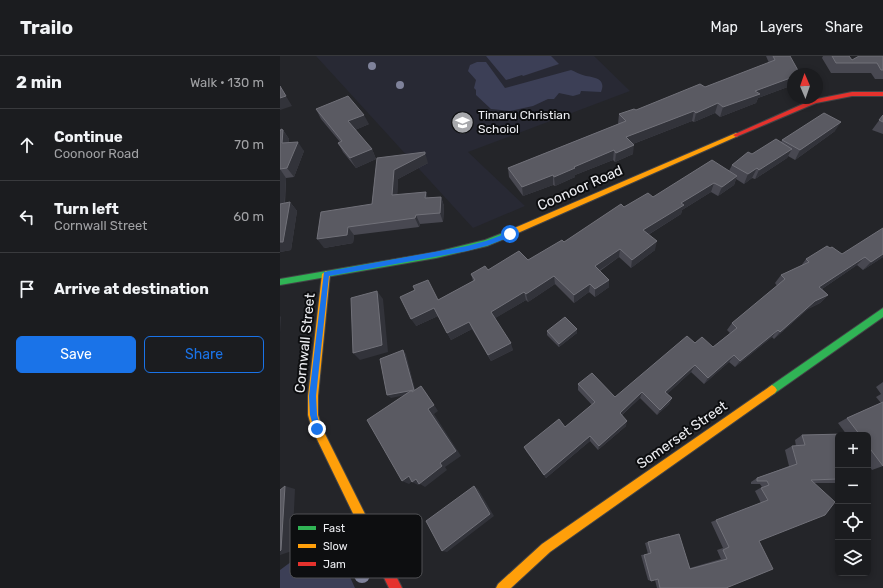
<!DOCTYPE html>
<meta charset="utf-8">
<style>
:root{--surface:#1b1c1f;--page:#28292c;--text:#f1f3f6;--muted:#a0a1a4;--line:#393a3d;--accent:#1a73e8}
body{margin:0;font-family:Rubik,sans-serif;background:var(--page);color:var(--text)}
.controls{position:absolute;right:12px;bottom:12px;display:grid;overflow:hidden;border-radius:6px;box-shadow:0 2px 6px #0003}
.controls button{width:36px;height:36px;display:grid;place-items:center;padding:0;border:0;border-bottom:1px solid var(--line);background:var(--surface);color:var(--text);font:20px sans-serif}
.compass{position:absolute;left:507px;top:12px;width:36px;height:36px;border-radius:50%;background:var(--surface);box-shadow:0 2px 6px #0003;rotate:358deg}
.stop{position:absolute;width:12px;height:12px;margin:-9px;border:3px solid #1a73e8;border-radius:50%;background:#fff}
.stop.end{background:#1a73e8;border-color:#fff;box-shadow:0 1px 4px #0008}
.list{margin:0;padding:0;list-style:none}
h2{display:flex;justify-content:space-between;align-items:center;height:52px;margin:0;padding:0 16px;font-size:17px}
h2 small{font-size:13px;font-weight:400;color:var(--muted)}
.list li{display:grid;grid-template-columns:26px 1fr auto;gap:12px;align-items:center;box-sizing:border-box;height:72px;padding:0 16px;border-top:1px solid var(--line)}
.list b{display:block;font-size:15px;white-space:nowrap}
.list p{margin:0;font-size:13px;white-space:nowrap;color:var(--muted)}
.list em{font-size:13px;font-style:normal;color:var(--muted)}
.actions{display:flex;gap:8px;padding:12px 16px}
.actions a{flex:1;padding:9px 0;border:1px solid var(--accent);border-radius:6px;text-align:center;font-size:14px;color:var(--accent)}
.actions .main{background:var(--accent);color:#fff}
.icon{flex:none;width:22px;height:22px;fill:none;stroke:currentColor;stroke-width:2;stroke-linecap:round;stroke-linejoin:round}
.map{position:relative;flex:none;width:603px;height:532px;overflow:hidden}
header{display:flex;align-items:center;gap:24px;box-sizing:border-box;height:56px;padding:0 20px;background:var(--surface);border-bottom:1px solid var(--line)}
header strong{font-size:19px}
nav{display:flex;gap:22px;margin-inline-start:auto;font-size:14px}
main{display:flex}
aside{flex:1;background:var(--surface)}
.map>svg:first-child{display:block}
.built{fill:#282934}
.green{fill:#3c3f56}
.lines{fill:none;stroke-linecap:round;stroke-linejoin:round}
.fast-casing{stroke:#434447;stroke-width:2}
.slow-casing{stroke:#434447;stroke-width:2}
.jam-casing{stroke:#434447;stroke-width:2}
.fast{fill:#30b455;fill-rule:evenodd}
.slow{fill:#ff9f0a;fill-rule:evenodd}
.jam{fill:#e5322d;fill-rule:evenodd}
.tree{fill:#7f829a}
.wall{fill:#484851}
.shaded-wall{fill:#32333a}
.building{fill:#5a5a62;stroke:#717179}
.route{fill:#1a73e8}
.labels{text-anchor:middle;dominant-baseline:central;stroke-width:4;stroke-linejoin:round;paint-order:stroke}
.far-poi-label{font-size:12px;fill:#edeef2;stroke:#0d0e10;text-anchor:start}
.street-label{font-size:14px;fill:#edeef2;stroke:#0d0e10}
.key{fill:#0d0e10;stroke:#505154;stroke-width:1}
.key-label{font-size:11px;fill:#edeef2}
</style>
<header>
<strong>Trailo</strong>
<nav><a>Map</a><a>Layers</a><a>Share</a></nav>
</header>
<main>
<aside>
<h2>2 min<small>Walk · 130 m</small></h2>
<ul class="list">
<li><svg class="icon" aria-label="ahead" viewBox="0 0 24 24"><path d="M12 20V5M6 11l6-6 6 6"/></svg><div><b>Continue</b><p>Coonoor Road</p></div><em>70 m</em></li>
<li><svg class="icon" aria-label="left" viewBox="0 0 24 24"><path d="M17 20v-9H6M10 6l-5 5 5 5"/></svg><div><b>Turn left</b><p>Cornwall Street</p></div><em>60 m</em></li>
<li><svg class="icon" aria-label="arrive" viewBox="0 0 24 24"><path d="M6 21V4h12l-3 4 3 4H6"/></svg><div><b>Arrive at destination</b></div></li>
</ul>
<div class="actions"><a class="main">Save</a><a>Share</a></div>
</aside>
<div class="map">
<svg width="603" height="532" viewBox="0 0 603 532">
<rect width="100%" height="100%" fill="#242529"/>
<path class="built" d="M36,0H314L350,35L188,96L245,150L193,172Z"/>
<path class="green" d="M206,0H271L279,8L243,20L242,19L226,24Z
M197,6H206L225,32L291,14C295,15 296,17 300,18C307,22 328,19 321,36L301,35L300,38L293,40L279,37L274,43H268L253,50L230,55L211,53L196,39V34L194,32L196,24L188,15L190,9Z
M50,477L75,532H0V514Z"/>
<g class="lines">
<defs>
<path id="fast" d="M228,175L232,178L231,180L207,190L156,202L0,229V223L156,196L205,184Z
M603,252V261L495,337L492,339L489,337L487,334L489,331Z"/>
<path id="slow" d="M456,77L458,78V80L231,180H225L224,178L225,176Z
M46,215L50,218L38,340V359L42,372L92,472L90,476L86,478L82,476L32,373L28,359V340L42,218Z
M492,329L495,331L497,334L495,337L270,496L231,532H216L218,528L262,488Z"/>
<path id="jam" d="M572,36H603V40H572L536,47L458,80L456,81L453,79L532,44Z
M86,466L90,468L122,532H109L80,472L82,468Z"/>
</defs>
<use href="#fast" class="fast-casing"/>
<use href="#slow" class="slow-casing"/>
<use href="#jam" class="jam-casing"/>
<use href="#fast" class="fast"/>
<use href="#slow" class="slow"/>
<use href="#jam" class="jam"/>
</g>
<g class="tree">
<circle cx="92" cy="10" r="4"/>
<circle cx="120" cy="29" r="4"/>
<circle cx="82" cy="519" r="8"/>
</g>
<path class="wall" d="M486,0H510L513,29L478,42L476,47L440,61L435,57L414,66L412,65L353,88V98L335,106L333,104L295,119V121L275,130L273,129L243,140L229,121L228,112L338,68L339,58L356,54L425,31L489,7Z
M543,0H569L572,4L603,0V23H595L591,17H551L542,2Z
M36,53L89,68L75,74L92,93L96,103L76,112L63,96L58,87L60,86L41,63Z
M603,59V78L592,74Z
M3,74L9,83V86L24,95L14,121L6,122L5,147L10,146L17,155L11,194L0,196V76Z
M555,75L515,104L508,100L507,102L475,123L472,122L464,128L456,123L454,129L438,140L431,136L402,154L401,158L368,179L375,194L351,212L339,201L320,215L329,224V231L315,241L309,236L294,247L275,228L248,246L246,244L215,262L233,294L211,305L192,273L171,284L158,260L136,270L135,234L158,244L193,225L191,218L248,204L284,186L344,151L449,115L452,109L472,98L501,86L502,84Z
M97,102L148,107L118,123L117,139L148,142L161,141L164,150L163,166L140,168L139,171L74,179L73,187L44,192L92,148Z
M550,192L562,198L603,201L583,214L577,209L542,233L548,239L540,247L528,253L494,283L492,281L455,311L449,306L424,328L411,316L387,338L392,342L389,348L377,359L360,342L342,359L346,370L318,394L310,385L266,422L246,395L244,391L285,371L312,349L298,334V328L335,341L415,287L433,291L450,277L447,274L452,267L497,230L495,227L501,219L521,210L526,203Z
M267,275L297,277L279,291L267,279Z
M603,326V410L592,414L588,408V379H567L558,367L567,362L601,347L596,341L601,338L596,331Z
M522,379H558V427H534L479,485L446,532H377L375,524L371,525L368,524L361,499L368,498L365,487L368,486L410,512L441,503L437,494L443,492L431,466L481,447L475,435L482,431L480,428H471V426L477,422L509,410L505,394L512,390H516L515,384Z"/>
<path class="shaded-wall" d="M513,21V29L478,42L476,47L440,61L443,51L475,35Z
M0,30L12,50L0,54Z
M438,47L435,57L414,66L416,57Z
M414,55L412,65L345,91L346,81Z
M84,59L89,68L73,75L68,65Z
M561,66L555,75L515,104L520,94Z
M3,74L9,83L8,96L2,87Z
M18,86L24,95L14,121L7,112Z
M354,89L353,98L335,106L336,97Z
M92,93L96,103L76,112L70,102Z
M512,93L507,102L475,123L479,114Z
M334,94L333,104L295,119V121L275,130L274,121L294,111Z
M145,96L148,107L118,123L117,148L112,139L114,114Z
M477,112L472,122L464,128L468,118Z
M0,113L6,122L4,157L0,153Z
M273,119V129L243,140L242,131Z
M457,120L454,129L438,140L442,131Z
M434,127L431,136L402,154L401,158L361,183L363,174L401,147Z
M146,136L149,145L145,142Z
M161,141L164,150L163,166L160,157Z
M10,146L17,155L11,194L0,196V186Z
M136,159L140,168L139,171L135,162Z
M68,171L74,179L73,187L44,192L37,183Z
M377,185L375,194L351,212L352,204Z
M340,193L339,201L314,218L315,210Z
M603,198V201L583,214L591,206Z
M585,201L577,209L533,239L539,231Z
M274,220L275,228L248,246L246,238Z
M329,224V231L315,241V233Z
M310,228L309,236L294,247V239Z
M97,235L103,243L108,296L80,304L73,297Z
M244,236L246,244L214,263L211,256Z
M548,239L540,247L528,253L494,283L500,276L535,245Z
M154,252L158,260L136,270L131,263Z
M0,260L1,261L0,277Z
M189,266L192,273L171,284L167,277Z
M297,273V277L279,291V288Z
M498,274L492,281L455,311L460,305Z
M231,287L233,294L211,305L208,299Z
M123,294L126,298L136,337L111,342L107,339Z
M454,299L449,306L424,328L428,322Z
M415,309L411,316L383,342L385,336Z
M141,330L146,336L158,355L154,358L181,400L165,411L167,414L145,431L140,428L138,429L132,426L160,407L148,353Z
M362,336L360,342L338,362L340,357Z
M392,342L389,348L377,359L380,354Z
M347,365L346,370L318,394L319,390Z
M310,380V385L266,422L264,419Z
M129,420L135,423L129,428L122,425Z
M5,430L15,433L12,495L0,499Z
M194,430L198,433L214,460L167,496L162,495Z"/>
<path class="building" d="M493,0H510L520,18H513V21L475,35L480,38L443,51L438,47L416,57L414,55L346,81L354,89L336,97L334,94L294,111L295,112L274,121L273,119L242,131L228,112L346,65L339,58L354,53L356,54L420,28L425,31L495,4Z
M552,0H569L572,4L579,0H603V14H601L597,7H556Z
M0,30L6,40L0,42Z
M68,40L84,59L68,65L92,93L70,102L58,87L62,85L36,53Z
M544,57L561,66L520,94L502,84Z
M603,59V66L599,64Z
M1,73L3,74L2,87L18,86L7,112L0,113V76Z
M496,83L512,93L479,114L477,112L468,118L452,109L468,96L472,98Z
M145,96V98L114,114L112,139L146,136L145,142L161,141L160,157L136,159L135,162L68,171L67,179L37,183L41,156L92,148L97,102Z
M432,104L457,120L442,131L434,127L401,147L404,149L363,174L377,185L352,204L340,193L315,210L329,224L315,233L310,228L294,239L274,220L246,238L244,236L211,256L231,287L208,299L189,266L167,277L154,252L131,263L120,241L135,234L133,230L148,224L158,244L195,224L191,218L205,210L208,214L239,195L248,204L282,184L284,186L341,148L344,151L368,137L373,141Z
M10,146L3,186H0V148Z
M603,172V198L591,206L585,201L539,231L548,239L535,245L500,276L498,274L460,305L454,299L428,322L415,309L385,336L392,342L380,354L362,336L340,357L347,365L319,390L310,380L264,419L244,391L279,363L285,371L315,346L298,328L312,317L335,341L407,280L415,287L422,281L433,291L457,272L452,267L505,223L501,219L529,206L526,203L547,190L550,192L552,191L562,198Z
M97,235L102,289L73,297L71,242Z
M285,261L297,273L279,288L267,275Z
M123,294L134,334L107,339L100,303Z
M141,330L154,349L148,353L176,395L160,407L162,410L139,428L136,423L132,426L129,420L122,425L87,364L132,334V336Z
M603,346V410L588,390V379H580L567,362Z
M564,378V379H558V423L531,424L555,446L545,459L479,485L493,513L446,532H380L378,523L371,525L364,499L371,497L368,486L399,478L410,513L447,503L443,494L449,491L436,464L488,444L481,432L489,429L487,425H477V422L517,408L512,390L525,389L522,379Z
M5,430L1,494L0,495V434Z
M194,430L210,458L162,495L146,465Z"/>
<path class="route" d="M230,176L232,177V180L209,189L187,195L49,220L36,340L37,359L41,373L40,376H35L30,359L29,340L44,216L187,190L206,185Z"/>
<defs>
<symbol id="school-disc" viewBox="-11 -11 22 22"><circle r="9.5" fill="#a7a8ac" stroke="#0d0e10"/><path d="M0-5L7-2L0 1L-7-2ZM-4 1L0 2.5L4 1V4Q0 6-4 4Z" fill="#fff"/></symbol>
</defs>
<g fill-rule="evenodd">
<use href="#school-disc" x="170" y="54" width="25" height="25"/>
</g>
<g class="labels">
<g class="far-poi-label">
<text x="198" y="59">Timaru Christian<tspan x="198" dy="14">Schoiol</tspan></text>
</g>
<g class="street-label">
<text transform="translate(300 132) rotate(-24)">Coonoor Road</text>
<text transform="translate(25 287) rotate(-84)">Cornwall Street</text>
<text transform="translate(402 379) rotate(-35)">Somerset Street</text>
</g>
</g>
<rect x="10" y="458" width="132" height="64" rx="6" class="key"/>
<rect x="18" y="470" width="18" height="4" fill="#30b455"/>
<rect x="18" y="488" width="18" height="4" fill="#ff9f0a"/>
<rect x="18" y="506" width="18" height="4" fill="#e5322d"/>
<g class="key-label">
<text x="43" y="476">Fast</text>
<text x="43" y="494">Slow</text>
<text x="43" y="512">Jam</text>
</g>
</svg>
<div class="controls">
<button>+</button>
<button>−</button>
<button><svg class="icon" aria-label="locate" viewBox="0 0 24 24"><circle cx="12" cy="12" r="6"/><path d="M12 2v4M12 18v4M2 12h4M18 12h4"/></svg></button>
<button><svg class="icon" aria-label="layers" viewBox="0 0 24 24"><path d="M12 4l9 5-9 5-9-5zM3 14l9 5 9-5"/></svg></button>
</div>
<svg class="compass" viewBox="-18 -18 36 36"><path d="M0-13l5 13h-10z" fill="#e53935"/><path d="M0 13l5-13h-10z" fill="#a0a1a4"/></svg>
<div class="stop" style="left:230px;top:178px"></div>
<div class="stop end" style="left:37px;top:373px"></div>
</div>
</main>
